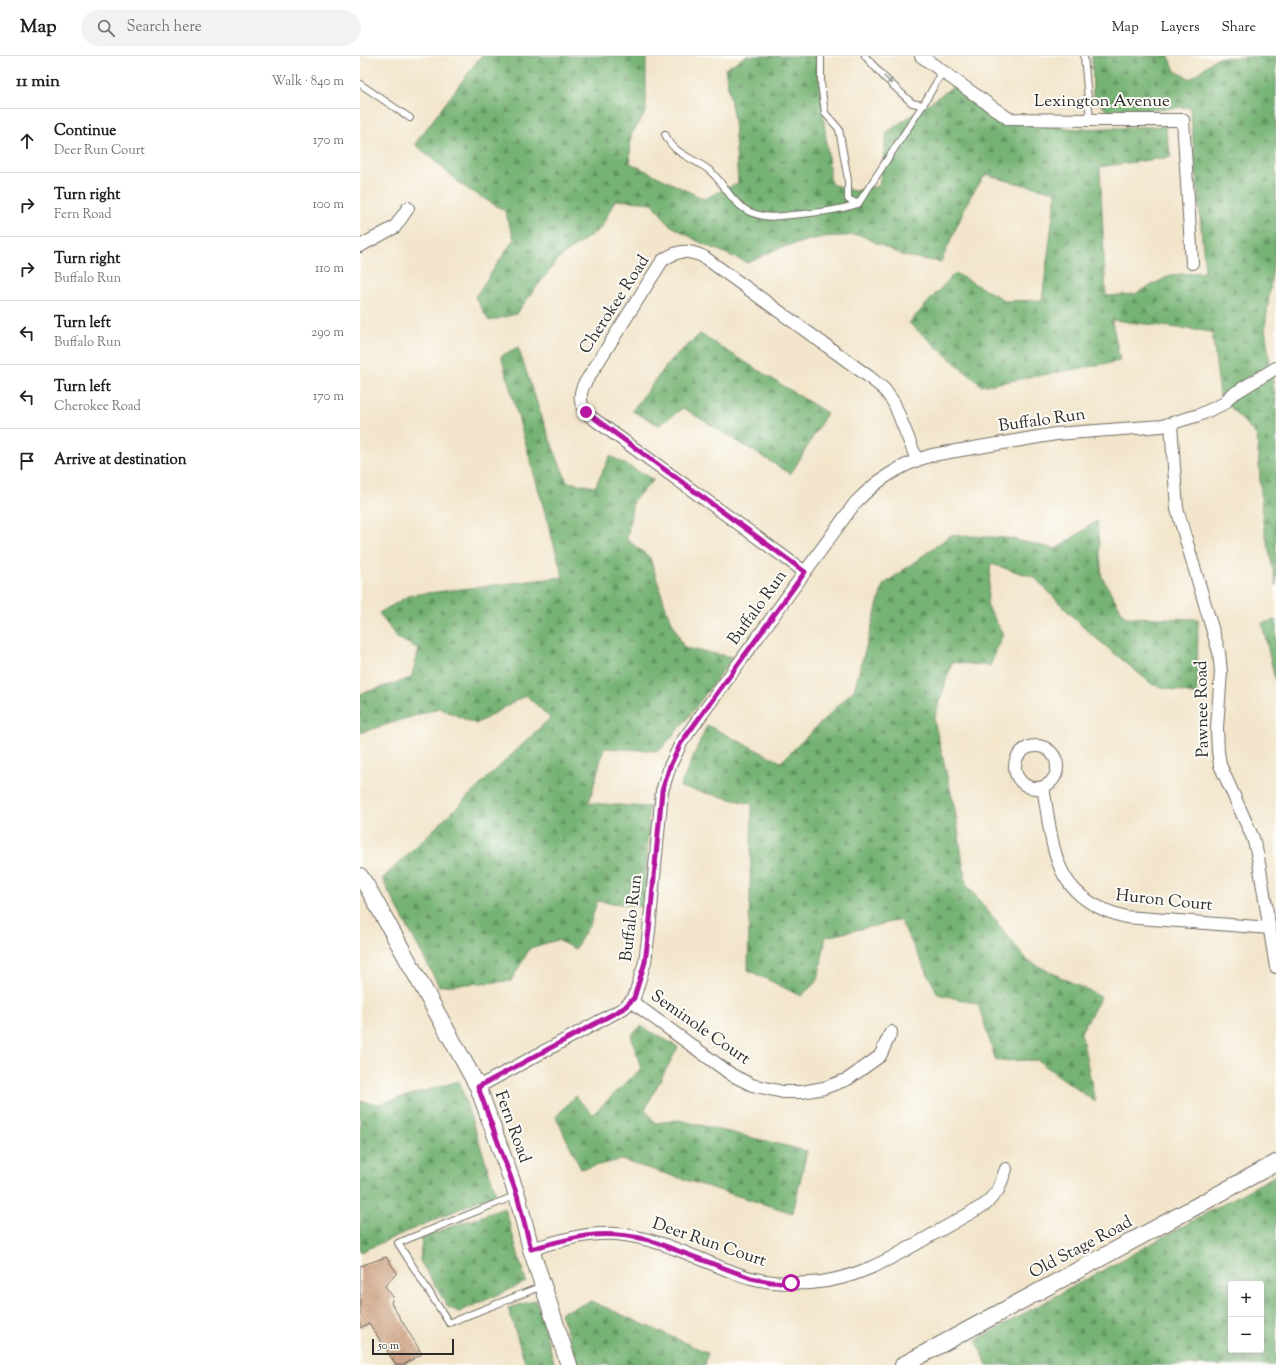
<!DOCTYPE html>
<meta charset="utf-8">
<style>
:root{--surface:#fff;--page:#f2f2f2;--text:#222;--muted:#767676;--line:#e0e0e0}
body{margin:0;font-family:"Sorts Mill Goudy",serif;background:var(--page);color:var(--text)}
.controls{position:absolute;right:12px;bottom:12px;display:grid;overflow:hidden;border-radius:4px;box-shadow:0 2px 10px #0003}
.controls button{width:36px;height:36px;display:grid;place-items:center;padding:0;border:0;border-bottom:1px solid var(--line);background:var(--surface);color:var(--text);font:20px sans-serif}
.scale{position:absolute;left:12px;bottom:10px;width:82px;box-sizing:border-box;padding-left:4px;border:2px solid #2b2b2b;border-top:0;font-size:11px;line-height:14px;white-space:nowrap;color:#2b2b2b;-webkit-text-stroke:3px #fdfcf7;paint-order:stroke}
.stop{position:absolute;width:12px;height:12px;margin:-9px;border:3px solid #b5179e;border-radius:50%;background:#fff}
.stop.end{background:#b5179e;border-color:#fff;box-shadow:0 1px 4px #0008}
.list{margin:0;padding:0;list-style:none}
h2{display:flex;justify-content:space-between;align-items:center;height:52px;margin:0;padding:0 16px;font-size:17px}
h2 small{font-size:13px;font-weight:400;color:var(--muted)}
.list li{display:grid;grid-template-columns:26px 1fr auto;gap:12px;align-items:center;box-sizing:border-box;height:64px;padding:0 16px;border-top:1px solid var(--line)}
.list b{display:block;font-size:15px;white-space:nowrap}
.list p{margin:0;font-size:13px;white-space:nowrap;color:var(--muted)}
.list em{font-size:13px;font-style:normal;color:var(--muted)}
.icon{flex:none;width:22px;height:22px;fill:none;stroke:currentColor;stroke-width:2;stroke-linecap:round;stroke-linejoin:round}
.map{position:relative;flex:none;width:916px;height:1309px;overflow:hidden}
header{display:flex;align-items:center;gap:24px;box-sizing:border-box;height:56px;padding:0 20px;background:var(--surface);border-bottom:1px solid var(--line)}
header strong{font-size:19px}
nav{display:flex;gap:22px;margin-inline-start:auto;font-size:14px}
.search{width:280px;height:36px;background:var(--page);display:flex;align-items:center;gap:10px;box-sizing:border-box;padding:0 14px;border-radius:22px;color:var(--muted);font-size:15px}
main{display:flex}
aside{flex:1;background:var(--surface)}
.map>svg:first-child{display:block}
.forest{fill:url(#forest-firs);stroke:#506e4f;fill-rule:evenodd}
.building{fill:url(#building-hatch)}
.lines{fill:none;stroke-linecap:round;stroke-linejoin:round}
.lane-casing{stroke:#716c63;stroke-width:8}
.street-casing{stroke:#716c63;stroke-width:14}
.secondary-casing{stroke:#716c63;stroke-width:18}
.lane{stroke:#fff;stroke-width:6}
.street{stroke:#fff;stroke-width:12}
.secondary{stroke:#fff;stroke-width:16}
.oneway{fill:#a0a0a0}
.route{stroke:#b5179e;stroke-width:5}
.labels{text-anchor:middle;dominant-baseline:central;stroke-width:4;stroke-linejoin:round;paint-order:stroke}
.street-label{font-size:17px;fill:#2b2b2b;stroke:#fdfcf7}
</style>
<header>
<strong>Map</strong>
<div class="search"><svg class="icon" aria-label="search" viewBox="0 0 24 24"><circle cx="10" cy="10" r="6"/><path d="M15 15l6 6"/></svg>Search here</div>
<nav><a>Map</a><a>Layers</a><a>Share</a></nav>
</header>
<main>
<aside>
<h2>11 min<small>Walk · 840 m</small></h2>
<ul class="list">
<li><svg class="icon" aria-label="ahead" viewBox="0 0 24 24"><path d="M12 20V5M6 11l6-6 6 6"/></svg><div><b>Continue</b><p>Deer Run Court</p></div><em>170 m</em></li>
<li><svg class="icon" aria-label="right" viewBox="0 0 24 24"><path d="M7 20v-9h11M14 6l5 5-5 5"/></svg><div><b>Turn right</b><p>Fern Road</p></div><em>100 m</em></li>
<li><svg class="icon" aria-label="right" viewBox="0 0 24 24"><path d="M7 20v-9h11M14 6l5 5-5 5"/></svg><div><b>Turn right</b><p>Buffalo Run</p></div><em>110 m</em></li>
<li><svg class="icon" aria-label="left" viewBox="0 0 24 24"><path d="M17 20v-9H6M10 6l-5 5 5 5"/></svg><div><b>Turn left</b><p>Buffalo Run</p></div><em>290 m</em></li>
<li><svg class="icon" aria-label="left" viewBox="0 0 24 24"><path d="M17 20v-9H6M10 6l-5 5 5 5"/></svg><div><b>Turn left</b><p>Cherokee Road</p></div><em>170 m</em></li>
<li><svg class="icon" aria-label="arrive" viewBox="0 0 24 24"><path d="M6 21V4h12l-3 4 3 4H6"/></svg><div><b>Arrive at destination</b></div></li>
</ul>
</aside>
<div class="map">
<svg width="916" height="1309" viewBox="0 0 916 1309">
<defs>
<pattern id="forest-firs" width="22" height="20" patternUnits="userSpaceOnUse"><rect width="22" height="20" fill="#74b273"/><path d="M5 1l3.5 6h-7zM16 11l3.5 6h-7z" fill="#5f915f"/></pattern>
<pattern id="building-hatch" width="6" height="6" patternUnits="userSpaceOnUse"><rect width="6" height="6" fill="#d4ab8e"/><path d="M-1 1l2-2M0 6l6-6M5 7l2-2" fill="none" stroke="#ac8b74"/></pattern>
</defs>
<rect width="100%" height="100%" fill="#fdfcf7"/>
<filter id="ink" filterUnits="userSpaceOnUse"><feTurbulence type="fractalNoise" baseFrequency=".025" numOctaves="2"/><feDisplacementMap in="SourceGraphic" scale="8" xChannelSelector="R" yChannelSelector="G"/><feConvolveMatrix kernelMatrix="1 2 1 2 8 2 1 2 1" color-interpolation-filters="sRGB"/></filter>
<filter id="wash" filterUnits="userSpaceOnUse"><feTurbulence type="fractalNoise" baseFrequency=".012" numOctaves="4" result="noise"/><feDisplacementMap in="SourceGraphic" scale="16" xChannelSelector="R" yChannelSelector="G"/><feGaussianBlur stdDeviation="0.9" result="paint"/><feColorMatrix in="noise" values="0 0 0 0 0 0 0 0 0 0 0 0 0 0 0 0 0 1.4 0 .05"/><feComposite in="paint" operator="in"/></filter>
<g filter="url(#wash)">
<rect width="100%" height="100%" fill="#f2e5cb"/>
<path class="forest" d="M121,0H286V56L271,79L270,107L344,143L378,127L374,65L365,13L386,0H457L471,128L494,135L519,130L527,76L597,28L641,66L718,73L805,70L811,101L740,111L746,240L775,238L811,219L845,216L830,51L749,56L733,42L732,0H809L815,15L831,23L856,2L916,0V170L915,195L905,272L916,348V529L903,466L897,380L860,340L852,276L752,264L760,305L622,330L549,267L595,217L646,245L682,244L696,136L648,125L626,118L610,141L581,206L544,200L500,179L462,181L416,193L388,207L341,187L308,168L293,147L255,144L241,172L198,203L156,258L129,265L115,241L154,183L145,155L103,130L55,88Z
M340,278L467,357L431,418L323,352L299,369L272,355L310,305Z
M158,291L187,376L207,426L235,431L250,400L294,424L273,445L267,483L290,502L307,555L324,592L373,601L327,663L299,695L244,692L229,747L289,751L285,851L237,845L231,866L215,893L197,884L170,892L151,925L79,930L22,823L190,662L166,639L116,668L79,652L0,677V638L51,622L59,593L37,582L19,557L50,539L203,521L141,300Z
M737,465L742,521L765,561L838,563L837,639L793,629L726,574L674,521L631,508L627,549L643,578L630,610L592,606L574,664L595,754L606,828L668,905L741,941L721,976L735,1046L677,1004L636,1005L618,948L578,938L540,864L466,881L458,924L441,940L388,914L392,748L320,731L347,669L421,706L494,634L523,529L591,479L648,482L696,493Z
M916,564V628L902,567Z
M281,970L318,991L285,1053L295,1067L319,1064L447,1095L433,1157L261,1104L221,1113L196,1061L215,1040L233,1058L281,1013L271,979Z
M99,1025L136,1137L0,1196V1045L19,1048Z
M916,1119V1309H627L616,1284ZM871,1228H901V1294H871Z
M145,1152L166,1226L99,1256L88,1251L60,1205L62,1181Z
M176,1244L195,1309H166L148,1252Z
M231,1245L348,1297L345,1309H219L200,1257Z"/>
<g id="blocks">
<path class="building" d="M26,1201L37,1217L25,1230L33,1241L31,1247L62,1298L43,1309H36L9,1267L0,1272V1210Z"/>
</g>
</g>
<g filter="url(#ink)">
<use href="#blocks" fill-opacity="0" stroke="#716c63" stroke-width="1"/>
<g class="lines">
<defs>
<path id="lane" d="M461,0V27L465,57L479,73L488,124V143L498,148L563,49
M505,0L524,21L552,47L563,49L583,15
M724,0L730,64
M0,28L50,62
M305,78C314,99 332,101 349,114C363,125 370,145 386,154C391,157 398,159 404,160C412,162 422,160 431,159C454,157 476,155 498,148
M157,1139L38,1187L89,1267L182,1230"/>
<path id="street" d="M561,0L649,63L729,64H823L832,207
M0,190L35,171L48,152
M811,368L817,453L859,596L861,616L857,672L858,695L860,709L893,782L898,801L916,911
M445,516L231,361C221,353 218,343 223,330L302,205C317,194 327,193 344,201L508,320L524,333L534,347L557,404
M655 711a21 21 0 1 1 42 0a21 21 0 1 1-42 0Z
M683,731C694,794 692,843 766,861L910,872
M271,945L372,1019L392,1029L423,1036H442L464,1032L488,1023L520,1000L531,976
M118,1031L264,952L274,942L285,906L289,874L302,735L310,710L321,687L495,447C518,423 540,409 572,399L696,378L802,370L839,359L865,347L870,340L916,312
M171,1193C199,1185 226,1176 256,1178C294,1181 330,1199 365,1213C374,1216 382,1220 391,1222C410,1227 431,1228 451,1227C493,1224 527,1205 563,1184C584,1172 605,1160 626,1148L638,1134L646,1113"/>
<path id="secondary" d="M0,820L9,834L118,1031L157,1139L171,1193L209,1309
M543,1309L916,1107"/>
</defs>
<use href="#lane" class="lane-casing"/>
<use href="#street" class="street-casing"/>
<use href="#secondary" class="secondary-casing"/>
<use href="#lane" class="lane"/>
<use href="#street" class="street"/>
<use href="#secondary" class="secondary"/>
</g>
<defs><path id="oneway-solid" d="M-6-.8H1V-3.2L6.5 0L1 3.2V.8H-6Z"/></defs>
<use class="oneway" href="#oneway-solid" transform="translate(528 24) rotate(44)"/>
</g>
<g class="lines" filter="url(#ink)">
<path class="route" d="M226,356L445,516L321,687L310,710L302,735L289,874L285,906L274,942L264,952L118,1031L157,1139L171,1193C217,1180 240,1173 289,1184L391,1222L411,1226L431,1227"/>
</g>
<g class="labels">
<g class="street-label">
<text x="742" y="46">Lexington Avenue</text>
<text transform="translate(255 249) rotate(-57)">Cherokee Road</text>
<text transform="translate(682 365) rotate(-8)">Buffalo Run</text>
<text transform="translate(398 552) rotate(-54)">Buffalo Run</text>
<text transform="translate(843 653) rotate(-91)">Pawnee Road</text>
<text transform="translate(804 845) rotate(6)">Huron Court</text>
<text transform="translate(272 862) rotate(-83)">Buffalo Run</text>
<text transform="translate(340 972) rotate(35)">Seminole Court</text>
<text transform="translate(152 1071) rotate(70)">Fern Road</text>
<text transform="translate(349 1187) rotate(19)">Deer Run Court</text>
<text transform="translate(721 1192) rotate(-28)">Old Stage Road</text>
</g>
</g>
</svg>
<div class="controls">
<button>+</button>
<button>−</button>
</div>
<div class="scale">50 m</div>
<div class="stop" style="left:431px;top:1227px"></div>
<div class="stop end" style="left:226px;top:356px"></div>
</div>
</main>
